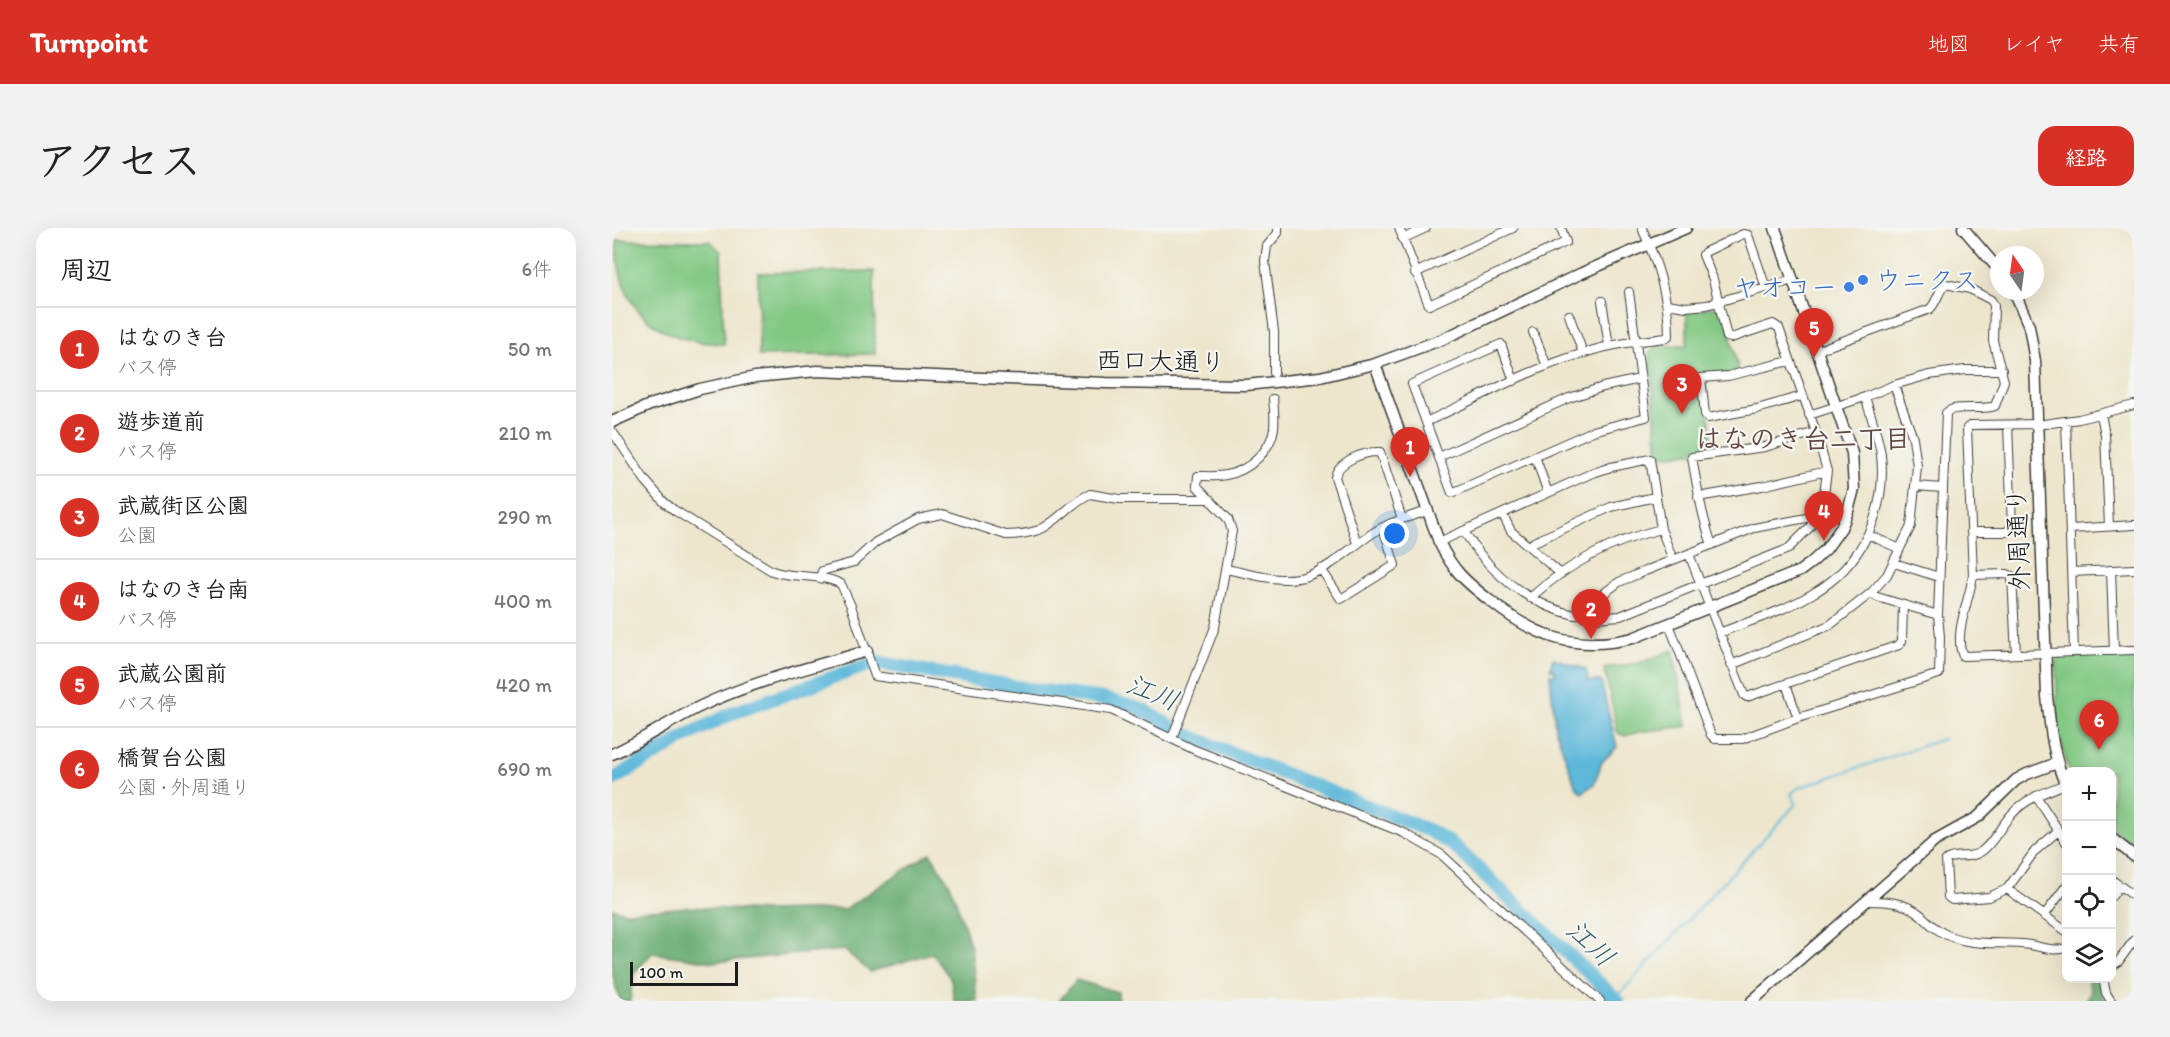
<!DOCTYPE html>
<html lang="ja">
<meta charset="utf-8">
<style>
:root{--surface:#fff;--page:#f2f2f2;--text:#202124;--muted:#757577;--line:#e0e0e0;--accent:#d93025}
body{margin:0;font-family:Itim,"Klee One",sans-serif;background:var(--page);color:var(--text)}
.controls{position:absolute;right:18px;bottom:18px;display:grid;overflow:hidden;border-radius:12px;box-shadow:0 6px 24px #0002}
.controls button{width:54px;height:54px;display:grid;place-items:center;padding:0;border:0;border-bottom:2px solid var(--line);background:var(--surface);color:var(--text);font:30px sans-serif}
.compass{position:absolute;left:1378px;top:18px;width:54px;height:54px;border-radius:50%;background:var(--surface);box-shadow:0 6px 24px #0002;rotate:347deg}
.scale{position:absolute;left:18px;bottom:15px;width:108px;box-sizing:border-box;padding-left:6px;border:3px solid #1c1c1c;border-top:0;font-size:16px;line-height:21px;white-space:nowrap;color:#1c1c1c;-webkit-text-stroke:4px #f6f6f2;paint-order:stroke}
.you{position:absolute;left:783px;top:306px;width:21px;height:21px;margin:-15px;border:4px solid #fff;border-radius:50%;background:#1a73e8;box-shadow:0 0 0 9px #1a73e833}
.badge{display:grid;place-items:center;width:39px;height:39px;border-radius:50%;background:var(--accent);color:#fff;font-size:20px;font-weight:700}
.pin{position:absolute;translate:-50% -50px;filter:drop-shadow(0 2px 3px #0008)}
.pin::after{content:'';position:absolute;top:32px;width:21px;height:18px;background:inherit;clip-path:polygon(0 0,100% 0,50% 100%)}
.list{margin:0;padding:0;list-style:none}
h2{display:flex;justify-content:space-between;align-items:center;height:78px;margin:0;padding:0 24px;font-size:26px}
h2 small{font-size:20px;font-weight:400;color:var(--muted)}
.list li{display:grid;grid-template-columns:39px 1fr auto;gap:18px;align-items:center;box-sizing:border-box;height:84px;padding:0 24px;border-top:2px solid var(--line)}
.list b{display:block;font-size:22px;white-space:nowrap}
.list p{margin:0;font-size:20px;white-space:nowrap;color:var(--muted)}
.list em{font-size:20px;font-style:normal;color:var(--muted)}
.icon{flex:none;width:33px;height:33px;fill:none;stroke:currentColor;stroke-width:2;stroke-linecap:round;stroke-linejoin:round}
.map{position:relative;flex:none;width:1522px;height:773px;overflow:hidden;border-radius:18px}
header{display:flex;align-items:center;gap:36px;box-sizing:border-box;height:84px;padding:0 30px;background:var(--accent);color:#fff}
header strong{font-size:28px}
nav{display:flex;gap:33px;margin-inline-start:auto;font-size:21px}
.intro{display:flex;align-items:center;justify-content:space-between;box-sizing:border-box;height:144px;padding:0 36px}
h1{margin:0;font-size:42px}
.button{padding:15px 27px;border-radius:18px;background:var(--accent);color:#fff;font-size:21px;font-weight:700}
main{display:flex;gap:36px;padding:0 36px}
aside{flex:1;background:var(--surface);border-radius:18px;box-shadow:0 6px 24px #0002}
.map>svg:first-child{display:block}
.green{fill:#81c883;stroke:#4e7250;stroke-width:1.5}
.forest{fill:#68ac71;stroke:#426446;stroke-width:1.5}
.water{fill:#5bb7d9;stroke:#3c6a7a;stroke-width:1.5}
.lines{fill:none;stroke-linecap:round;stroke-linejoin:round}
.stream{stroke:#5bb7d9;stroke-width:2}
.river{stroke:#5bb7d9;stroke-width:14}
.minor-casing{stroke:#3b3a37;stroke-width:10}
.tertiary-casing{stroke:#3b3a37;stroke-width:13}
.minor{stroke:#fff;stroke-width:8}
.tertiary{stroke:#fff;stroke-width:10}
.shop-dot{fill:#3f7fe0;stroke:#f6f6f2;stroke-width:2}
.labels{text-anchor:middle;dominant-baseline:central;stroke-width:4.5;stroke-linejoin:round;paint-order:stroke}
.shop-label{font-size:26px;fill:#366cbe;stroke:#f6f6f2;text-anchor:start}
.street-label{font-size:26px;fill:#1c1c1c;stroke:#f6f6f2}
.neighbourhood-label{font-size:27px;font-weight:bold;fill:#644843;stroke:#f6f6f2}
.water-label{font-size:27px;font-style:italic;fill:#355a68;stroke:#f6f6f2}
</style>
<header>
<strong>Turnpoint</strong>
<nav><a>地図</a><a>レイヤ</a><a>共有</a></nav>
</header>
<div class="intro"><h1>アクセス</h1><a class="button">経路</a></div>
<main>
<aside>
<h2>周辺<small>6件</small></h2>
<ul class="list">
<li><span class="badge">1</span><div><b>はなのき台</b><p>バス停</p></div><em>50 m</em></li>
<li><span class="badge">2</span><div><b>遊歩道前</b><p>バス停</p></div><em>210 m</em></li>
<li><span class="badge">3</span><div><b>武蔵街区公園</b><p>公園</p></div><em>290 m</em></li>
<li><span class="badge">4</span><div><b>はなのき台南</b><p>バス停</p></div><em>400 m</em></li>
<li><span class="badge">5</span><div><b>武蔵公園前</b><p>バス停</p></div><em>420 m</em></li>
<li><span class="badge">6</span><div><b>橋賀台公園</b><p>公園 · 外周通り</p></div><em>690 m</em></li>
</ul>
</aside>
<div class="map">
<svg width="1522" height="773" viewBox="0 0 1522 773">
<rect width="100%" height="100%" fill="#f6f6f2"/>
<filter id="ink" filterUnits="userSpaceOnUse"><feTurbulence type="fractalNoise" baseFrequency=".0167" numOctaves="2"/><feDisplacementMap in="SourceGraphic" scale="12" xChannelSelector="R" yChannelSelector="G"/><feConvolveMatrix kernelMatrix="1 2 1 2 8 2 1 2 1" color-interpolation-filters="sRGB"/></filter>
<filter id="wash" filterUnits="userSpaceOnUse"><feTurbulence type="fractalNoise" baseFrequency=".008" numOctaves="4" result="noise"/><feDisplacementMap in="SourceGraphic" scale="24" xChannelSelector="R" yChannelSelector="G"/><feGaussianBlur stdDeviation="1.35" result="paint"/><feColorMatrix in="noise" values="0 0 0 0 0 0 0 0 0 0 0 0 0 0 0 0 0 1.4 0 .05"/><feComposite in="paint" operator="in"/></filter>
<g filter="url(#wash)">
<rect width="100%" height="100%" fill="#ede6cd"/>
<path class="green" d="M5,12L98,13L109,24L112,116C45,115 4,81 5,12Z
M262,43L263,126L147,128L146,45Z
M1112,79L1126,141L1125,145L1093,148L1101,223L1046,228L1038,124L1046,118L1075,117V82Z
M1061,422L1075,498L1026,504L1013,508L1006,505L992,440L1027,435Z
M1522,425V619L1500,600V544L1457,543L1456,541L1446,504L1444,434L1449,428Z"/>
<path class="forest" d="M318,625L339,658L359,719L365,773H342L339,751L320,725L258,744L232,722L101,734L40,725L21,747L18,773H8L0,745V680L13,684L77,679L153,683L233,681Z
M1476,751H1487L1490,767L1494,773H1473L1479,765Z
M464,752L506,764V773H447Z"/>
<path class="water" d="M941,430L974,441L976,453H989L1005,519L990,534L982,556L970,565L964,559L943,500L938,446H943V442L938,441Z"/>
<g class="lines">
<path class="stream" d="M1001,773L1184,576L1179,566L1186,560L1331,511"/>
<path class="river" d="M0,552L76,507L123,484L253,438L267,435L416,461L492,471L513,477L533,483L566,503L604,519L818,603L841,617L1006,773"/>
</g>
</g>
<g filter="url(#ink)">
<g class="lines">
<defs>
<path id="minor" d="M787,0L817,77L954,14L949,0
M790,11L814,0
M803,45L901,0
M990,73L997,118
M1055,76L1074,79L1095,77L1181,52
M957,87L971,125
M921,104L935,138
M1178,133L1116,148L1089,150L1093,186L1096,190L1145,181L1190,168
M662,145V104L653,33L655,18L666,5V0
M902,153L889,116L800,156L840,265L981,203L1034,189L1017,64
M1522,177L1467,191L1432,196L1359,197L1355,200L1361,347C1358,371 1341,406 1351,428L1522,422
M1489,186L1493,207L1497,298
M1197,187L1253,169L1282,157L1317,147L1353,142H1390
M1454,193L1462,424
M814,194C866,170 917,141 972,125C999,116 1026,113 1054,110L1057,107C1057,69 1045,34 1030,0
M0,203L33,252L52,274L62,282L160,343C182,351 208,345 229,356L239,378L263,448L499,482L583,522L792,605L830,627L988,773
M794,222L819,211
M923,228L936,265
M827,229L957,170L991,159L1028,151
M1304,258L1330,260
M1086,269L1150,258L1215,243
M891,287L899,303L949,346
M1458,301L1522,297
M851,303C858,311 862,319 868,326C892,356 926,379 963,387L1007,354L1033,343L1142,300L1205,288
M1359,304H1395L1400,298L1396,197
M1257,307L1288,321
M827,314L978,246L999,239L1038,231L1049,301L1061,332
M745,315L723,249C726,233 753,223 768,224L790,291
M1100,317C1090,288 1085,259 1080,229L1153,219L1204,204
M917,318L922,314L999,279L1043,269
M1077,326L1132,467L1135,469L1287,417L1290,413L1291,377
M1282,335L1327,349
M614,341C639,346 669,356 695,348C721,339 741,317 764,303C779,293 798,289 815,283
M709,341L729,371L783,337L771,299
M1499,342L1502,423
M1460,344L1522,341
M1361,347L1395,346L1400,348L1404,426
M208,351L210,343L242,334L264,314L306,291L330,286L394,307C404,307 417,305 427,302C446,294 459,274 478,266L507,271H598
M1259,365L1265,369L1326,387
M918,370C956,336 1000,313 1049,301
M982,390L1008,388L1176,321L1198,299L1205,288L1211,274L1215,243L1204,204L1167,100L1161,96L1119,110L1115,109L1101,51L1091,27L1093,24L1131,6L1136,7L1154,60
M1057,396L1099,507L1103,511H1130L1186,490L1327,446L1328,409L1326,387L1334,185C1342,176 1370,183 1383,178L1392,153L1381,113L1382,77L1379,72L1358,61L1334,56C1326,62 1326,73 1318,81L1206,122
M1107,405C1138,393 1172,383 1200,366C1250,338 1275,283 1269,227C1266,207 1259,188 1253,169
M1119,437L1218,397L1259,365L1275,347L1299,298L1305,238L1301,210L1282,157
M1174,456L1186,490
M560,510L603,399L620,303L616,291L585,258L586,248C595,248 605,249 614,247C637,243 659,223 662,200C663,190 662,180 661,171
M1424,568L1454,614
M1446,603L1423,623L1395,661L1377,669L1340,672L1336,669L1334,632C1344,625 1359,632 1370,623C1382,614 1389,597 1400,586C1414,570 1434,564 1453,556
M1500,652L1522,668
M1395,661L1454,703
M1500,668L1507,658
M1256,673C1276,673 1293,674 1309,687C1317,695 1324,702 1335,707C1361,719 1390,713 1418,717C1430,719 1442,724 1454,720
M1432,688L1454,658
M1500,738L1506,734L1522,712
M1491,750L1494,765L1499,773"/>
<path id="tertiary" d="M1351,0L1387,42
M1402,63L1417,98L1423,133L1435,468C1438,498 1441,530 1454,557
M763,136L827,314C841,343 853,353 877,372C923,409 962,424 1021,410L1188,343L1200,334L1214,321L1229,300L1236,283L1242,261L1240,225L1163,0
M0,194L38,177L88,161L143,149L205,143L494,155L634,157L708,149L763,136L831,111L970,45L1074,0
M0,526C31,512 58,493 89,478C142,453 200,439 255,423
M1500,611L1522,628
M1140,773L1323,613L1366,589L1404,552L1415,546L1445,535"/>
</defs>
<use href="#minor" class="minor-casing"/>
<use href="#tertiary" class="tertiary-casing"/>
<use href="#minor" class="minor"/>
<use href="#tertiary" class="tertiary"/>
</g>
</g>
<g class="shop-dot">
<circle cx="1251" cy="52" r="6"/>
<circle cx="1237" cy="59" r="6"/>
</g>
<g class="labels">
<g class="shop-label">
<text x="1263" y="52">ウニクス</text>
<text x="1225" y="59" text-anchor="end">ヤオコー</text>
</g>
<g class="street-label">
<text transform="translate(549 133) rotate(1)">西口大通り</text>
<text transform="translate(1406 311) rotate(-92)">外周通り</text>
</g>
<g class="neighbourhood-label">
<text x="1191" y="210">はなのき台二丁目</text>
</g>
<g class="water-label">
<text transform="translate(541 464) rotate(22)">江川</text>
<text transform="translate(979 715) rotate(43)">江川</text>
</g>
</g>
</svg>
<div class="controls">
<button>+</button>
<button>−</button>
<button><svg class="icon" aria-label="locate" viewBox="0 0 24 24"><circle cx="12" cy="12" r="6"/><path d="M12 2v4M12 18v4M2 12h4M18 12h4"/></svg></button>
<button><svg class="icon" aria-label="layers" viewBox="0 0 24 24"><path d="M12 4l9 5-9 5-9-5zM3 14l9 5 9-5"/></svg></button>
</div>
<svg class="compass" viewBox="-18 -18 36 36"><path d="M0-13l5 13h-10z" fill="#e53935"/><path d="M0 13l5-13h-10z" fill="#757577"/></svg>
<div class="scale">100 m</div>
<div class="you"></div>
<div class="pin badge" style="left:798px;top:249px">1</div>
<div class="pin badge" style="left:979px;top:411px">2</div>
<div class="pin badge" style="left:1070px;top:186px">3</div>
<div class="pin badge" style="left:1212px;top:313px">4</div>
<div class="pin badge" style="left:1202px;top:130px">5</div>
<div class="pin badge" style="left:1487px;top:522px">6</div>
</div>
</main>
